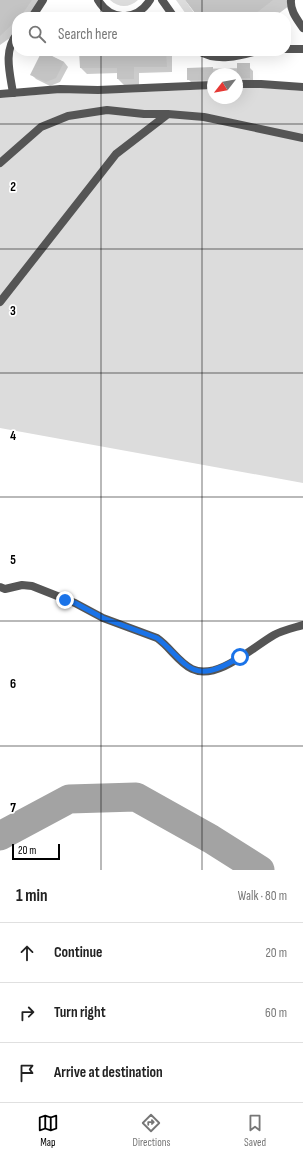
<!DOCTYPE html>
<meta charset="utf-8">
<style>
:root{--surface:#fff;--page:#f6f6f6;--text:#222;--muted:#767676;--line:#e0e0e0;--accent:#000}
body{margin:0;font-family:"Sofia Sans Condensed",sans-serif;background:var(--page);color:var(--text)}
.compass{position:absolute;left:207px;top:68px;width:36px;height:36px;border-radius:50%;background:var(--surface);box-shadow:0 4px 16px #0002;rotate:239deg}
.scale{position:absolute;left:12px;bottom:10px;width:48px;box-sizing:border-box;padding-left:4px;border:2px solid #000;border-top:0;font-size:11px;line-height:14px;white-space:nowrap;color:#000;-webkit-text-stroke:3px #fff;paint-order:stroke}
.stop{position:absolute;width:12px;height:12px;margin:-9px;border:3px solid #1a73e8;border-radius:50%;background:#fff}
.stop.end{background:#1a73e8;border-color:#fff;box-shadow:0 1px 4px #0008}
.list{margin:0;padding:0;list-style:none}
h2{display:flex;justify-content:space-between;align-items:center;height:52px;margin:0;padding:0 16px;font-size:17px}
h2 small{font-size:13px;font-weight:400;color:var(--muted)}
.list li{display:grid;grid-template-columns:26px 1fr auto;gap:12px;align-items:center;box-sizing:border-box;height:60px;padding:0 16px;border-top:1px solid var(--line)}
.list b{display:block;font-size:15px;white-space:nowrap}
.list em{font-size:13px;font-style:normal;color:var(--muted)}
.icon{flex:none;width:22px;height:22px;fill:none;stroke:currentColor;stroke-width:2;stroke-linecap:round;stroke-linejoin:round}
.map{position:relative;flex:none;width:303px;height:870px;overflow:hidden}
.search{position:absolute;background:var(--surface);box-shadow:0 4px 16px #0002;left:12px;right:12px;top:12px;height:44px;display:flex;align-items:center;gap:10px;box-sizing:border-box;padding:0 14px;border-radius:16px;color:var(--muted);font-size:15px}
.sheet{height:232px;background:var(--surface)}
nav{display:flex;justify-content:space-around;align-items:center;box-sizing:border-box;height:56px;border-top:1px solid var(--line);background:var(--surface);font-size:11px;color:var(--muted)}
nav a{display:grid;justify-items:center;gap:2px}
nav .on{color:var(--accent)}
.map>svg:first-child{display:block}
.green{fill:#dcdcdc}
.shadow{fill:#0003}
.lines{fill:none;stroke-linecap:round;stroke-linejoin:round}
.river{stroke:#a3a3a3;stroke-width:29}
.building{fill:#c4c4c4}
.lane{stroke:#555;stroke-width:8}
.street{stroke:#555;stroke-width:8}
.route{stroke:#1a73e8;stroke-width:5}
.grid{fill:none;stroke:#000;stroke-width:1;stroke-opacity:0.55}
.grid-label{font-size:13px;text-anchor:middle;font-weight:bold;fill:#000;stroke:#fff;stroke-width:3.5;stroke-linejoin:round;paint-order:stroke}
</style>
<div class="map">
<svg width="303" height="870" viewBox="0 0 303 870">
<rect width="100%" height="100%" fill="#fff"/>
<path class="green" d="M110,0H138C129,8 119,8 110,0Z
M176,0H185L197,17H188Z
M255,87L303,91V483L0,428V98L58,93H122L213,89V98H237V88Z"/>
<path class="shadow" d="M0,0H42L32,17H17V33L0,45Z
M187,0H291L293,3L274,17H199Z
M80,51H172V72L139,73V85H124L118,79V73L87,74L81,68Z
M43,52L64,62L68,67L60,82L50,86L36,79L32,75Z
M250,68L253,71V82L237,83V74H213V83H192L188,79V69Z"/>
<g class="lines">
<path class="river" d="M0,836L69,799L136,797L211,839L260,870"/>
</g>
<path class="building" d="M0,0H32L21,16L17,17V20L0,36Z
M185,0H273L251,17H198Z
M42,51L64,62L56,78L46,82L30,75Z
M79,51H166L167,67H134V79H117V68H80Z
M237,63H250V78H237Z
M213,67V80H187V68Z"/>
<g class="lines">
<path class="lane" d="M98,0C111,22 137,21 150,0
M162,0L174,17
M291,0C290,11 297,19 303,28
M32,17L43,0
M286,49H303
M199,51C217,62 239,56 257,51
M13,93C10,73 3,51 17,34
M0,163L41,127L68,116L107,110L144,114H168
M0,302L116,154L168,114L204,117L303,138"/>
<path class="street" d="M237,84H261L303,87
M0,94L60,89L98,90L213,85
M0,587L5,589L22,585L32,586L75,603L103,618L157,638C170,647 178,662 192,669C217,681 253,647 274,635C283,630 293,628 303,625"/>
</g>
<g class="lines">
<path class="route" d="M65,600L75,603L103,618L157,638C168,646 175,656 185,664C203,680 224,666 240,657"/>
</g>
<path class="grid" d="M101,0V17M202,0V17M101,51V870M202,51V870M0,124H303M0,249H303M0,373H303M0,497H303M0,621H303M0,746H303"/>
<g class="grid-label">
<text x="13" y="191">2</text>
<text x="13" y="315">3</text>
<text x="13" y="440">4</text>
<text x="13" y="564">5</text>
<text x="13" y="688">6</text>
<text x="13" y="812">7</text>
</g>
</svg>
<svg class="compass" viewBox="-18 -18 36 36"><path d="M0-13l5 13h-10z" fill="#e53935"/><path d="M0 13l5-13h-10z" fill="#767676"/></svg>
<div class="scale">20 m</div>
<div class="stop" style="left:240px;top:657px"></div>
<div class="stop end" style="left:65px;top:600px"></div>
<div class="search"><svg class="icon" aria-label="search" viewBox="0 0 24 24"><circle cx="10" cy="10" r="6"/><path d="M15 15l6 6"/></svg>Search here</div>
</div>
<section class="sheet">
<h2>1 min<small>Walk · 80 m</small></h2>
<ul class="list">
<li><svg class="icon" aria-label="ahead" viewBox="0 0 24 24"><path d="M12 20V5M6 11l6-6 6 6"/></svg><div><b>Continue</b></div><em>20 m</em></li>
<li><svg class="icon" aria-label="right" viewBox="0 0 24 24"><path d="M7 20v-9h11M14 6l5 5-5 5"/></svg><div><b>Turn right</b></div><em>60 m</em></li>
<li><svg class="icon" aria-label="arrive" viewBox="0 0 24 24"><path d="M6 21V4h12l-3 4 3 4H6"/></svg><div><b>Arrive at destination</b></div></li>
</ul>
</section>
<nav>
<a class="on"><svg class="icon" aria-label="map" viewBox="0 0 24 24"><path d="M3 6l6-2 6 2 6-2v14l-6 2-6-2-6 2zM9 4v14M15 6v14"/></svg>Map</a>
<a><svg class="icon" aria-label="directions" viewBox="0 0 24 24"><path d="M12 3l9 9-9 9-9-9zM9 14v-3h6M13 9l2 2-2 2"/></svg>Directions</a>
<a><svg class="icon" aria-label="saved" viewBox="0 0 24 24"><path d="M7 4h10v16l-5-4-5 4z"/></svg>Saved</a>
</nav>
